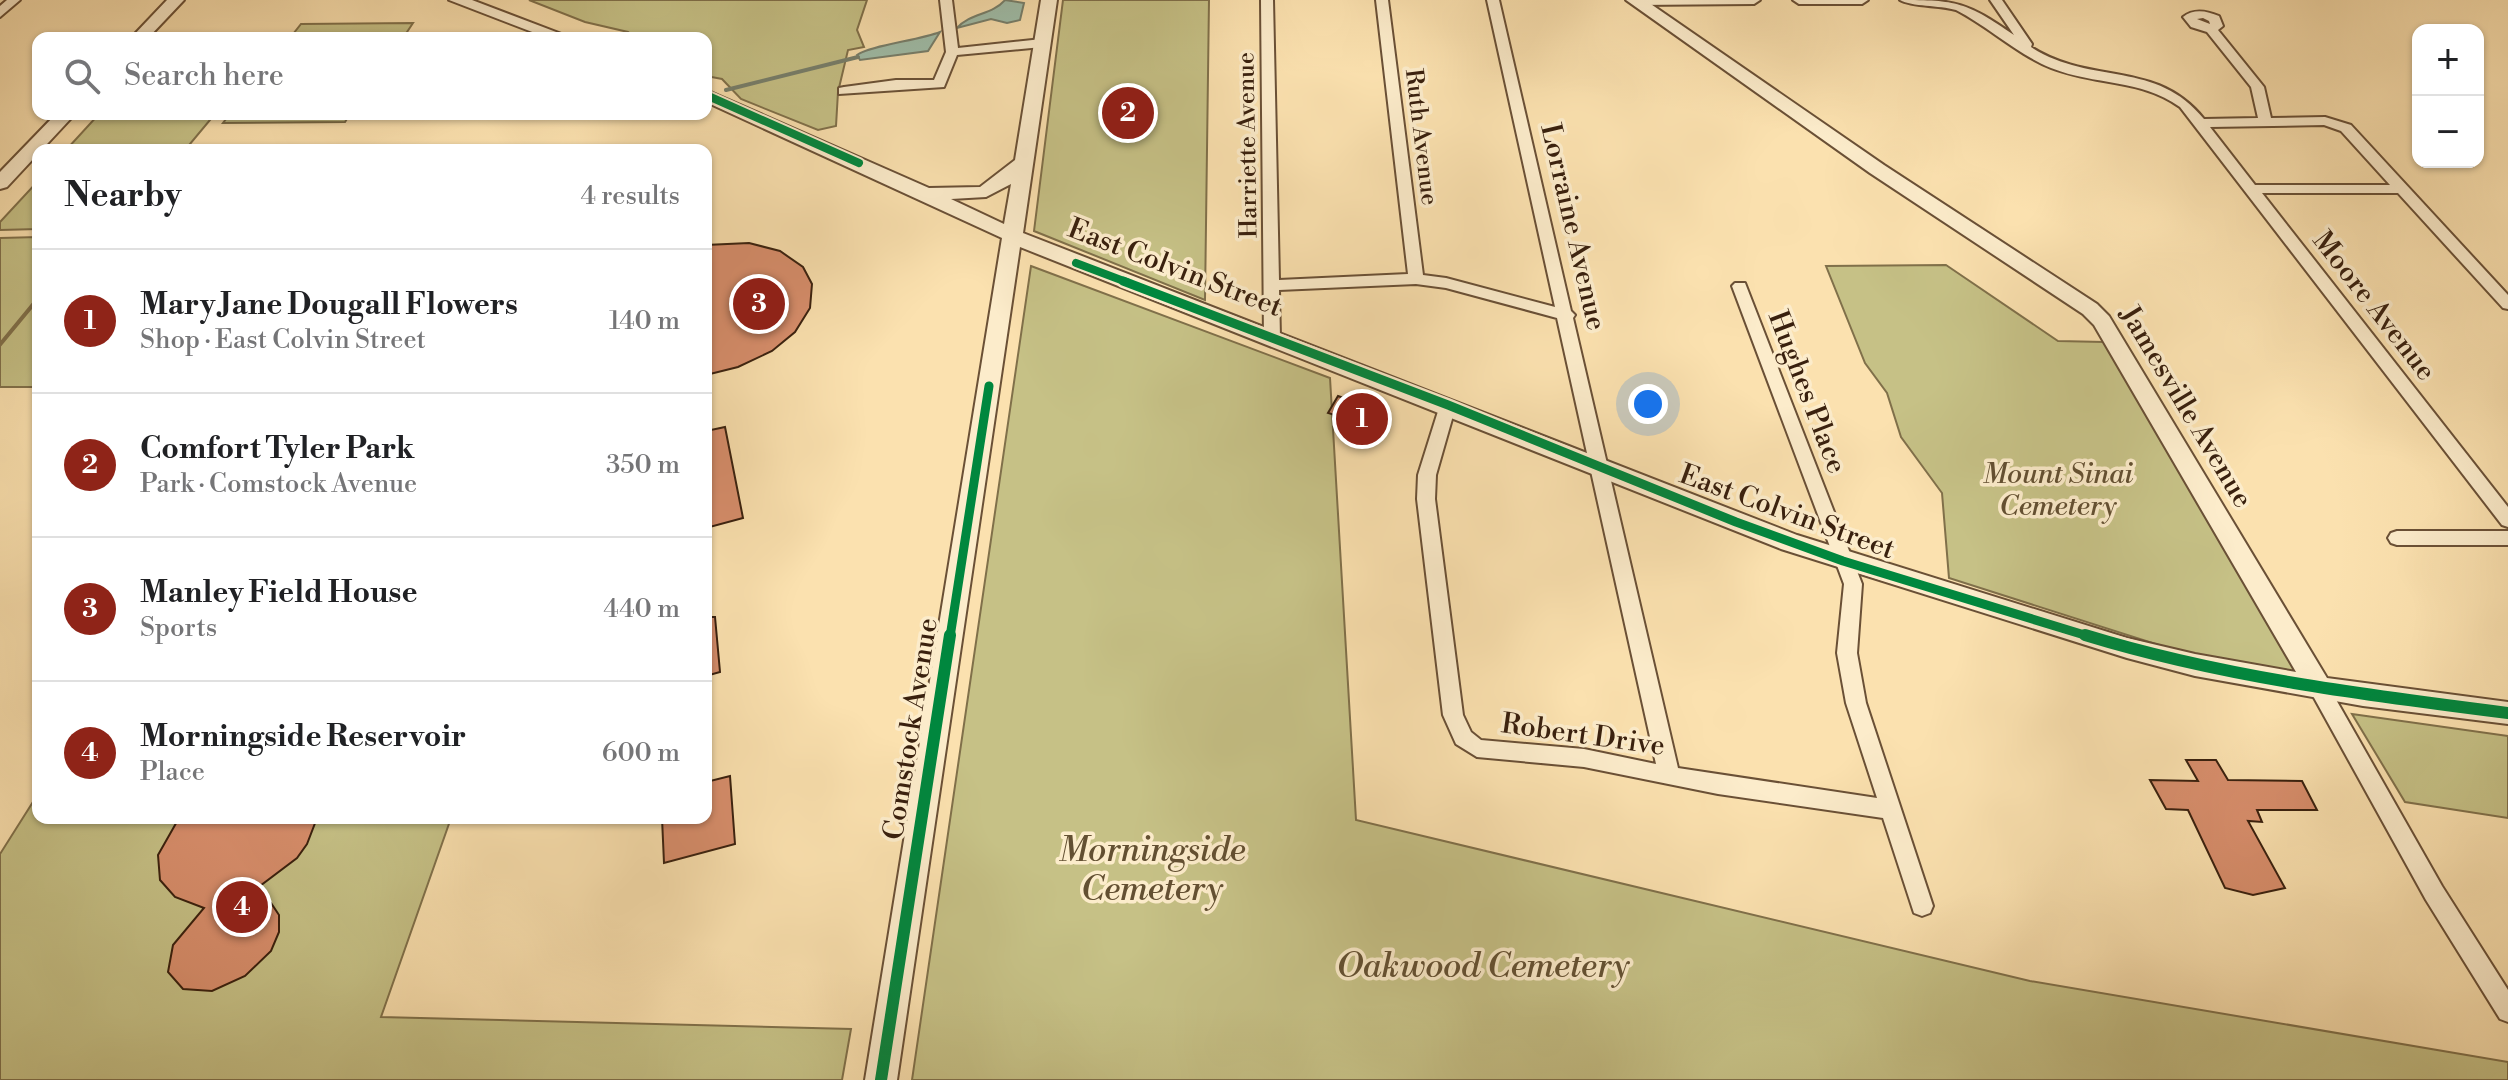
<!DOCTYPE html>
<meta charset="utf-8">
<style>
:root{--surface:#fff;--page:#f6f6f6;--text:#202124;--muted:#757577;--line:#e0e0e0;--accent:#8f2418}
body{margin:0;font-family:"Libre Bodoni",serif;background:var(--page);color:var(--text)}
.controls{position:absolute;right:24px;top:24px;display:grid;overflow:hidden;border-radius:16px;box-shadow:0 2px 6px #0004}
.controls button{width:72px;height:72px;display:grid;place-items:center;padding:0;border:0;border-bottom:2px solid var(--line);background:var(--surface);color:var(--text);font:40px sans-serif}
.you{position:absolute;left:1648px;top:404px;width:28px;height:28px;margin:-20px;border:6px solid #fff;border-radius:50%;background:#1a73e8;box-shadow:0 0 0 12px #1a73e833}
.badge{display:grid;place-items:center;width:52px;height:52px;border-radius:50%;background:var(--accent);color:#fff;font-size:26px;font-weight:700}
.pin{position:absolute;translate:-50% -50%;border:4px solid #fff;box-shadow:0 2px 8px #0006}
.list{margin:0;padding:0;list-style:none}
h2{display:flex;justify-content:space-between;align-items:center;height:104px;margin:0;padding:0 32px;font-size:34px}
h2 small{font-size:26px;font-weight:400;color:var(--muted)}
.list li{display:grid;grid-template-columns:52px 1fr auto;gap:24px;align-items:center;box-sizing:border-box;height:144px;padding:0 32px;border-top:2px solid var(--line)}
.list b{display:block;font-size:30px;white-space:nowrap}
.list p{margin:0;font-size:26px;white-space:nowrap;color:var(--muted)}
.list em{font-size:26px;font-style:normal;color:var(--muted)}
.icon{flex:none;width:44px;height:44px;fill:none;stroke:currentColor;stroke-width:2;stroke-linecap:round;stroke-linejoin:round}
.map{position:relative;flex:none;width:2508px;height:1080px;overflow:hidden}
.search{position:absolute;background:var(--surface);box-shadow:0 2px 6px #0004;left:32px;top:32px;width:680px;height:88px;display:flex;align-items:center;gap:20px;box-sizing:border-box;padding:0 28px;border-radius:16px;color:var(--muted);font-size:30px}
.panel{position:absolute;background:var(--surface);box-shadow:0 2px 6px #0004;left:32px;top:144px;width:680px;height:680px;border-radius:16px}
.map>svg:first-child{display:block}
.green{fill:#c6c186;stroke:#80704a;stroke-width:2}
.water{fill:#9fbeaa;stroke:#767f6c;stroke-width:2}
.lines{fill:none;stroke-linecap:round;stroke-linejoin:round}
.stream{stroke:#767f6c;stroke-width:4}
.building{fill:#d88e6c;stroke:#39200e;stroke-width:2}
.minor-casing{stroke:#6a5036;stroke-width:4}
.tertiary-casing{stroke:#6a5036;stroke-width:4}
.minor{fill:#fceccb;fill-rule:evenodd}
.tertiary{fill:#fceccb;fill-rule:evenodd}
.cycleway-far2-casing{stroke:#fceccb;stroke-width:12}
.cycleway-far1-casing{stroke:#fceccb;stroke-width:14}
.cycleway-casing{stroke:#fceccb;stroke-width:17}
.cycleway-far2{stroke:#00873e;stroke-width:8}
.cycleway-far1{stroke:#00873e;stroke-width:9}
.cycleway{stroke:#00873e;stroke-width:12}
.labels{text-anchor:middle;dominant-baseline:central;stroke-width:7;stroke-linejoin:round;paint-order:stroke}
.far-street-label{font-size:24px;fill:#39200e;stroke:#fceccb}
.street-label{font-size:28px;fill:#39200e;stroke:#fceccb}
.park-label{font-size:28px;font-style:italic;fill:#635032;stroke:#fceccb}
.near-park-label{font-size:34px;font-style:italic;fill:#635032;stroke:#fceccb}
</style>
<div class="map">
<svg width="2508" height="1080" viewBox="0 0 2508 1080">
<rect width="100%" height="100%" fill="#fbe1af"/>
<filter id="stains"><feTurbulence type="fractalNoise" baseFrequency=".0025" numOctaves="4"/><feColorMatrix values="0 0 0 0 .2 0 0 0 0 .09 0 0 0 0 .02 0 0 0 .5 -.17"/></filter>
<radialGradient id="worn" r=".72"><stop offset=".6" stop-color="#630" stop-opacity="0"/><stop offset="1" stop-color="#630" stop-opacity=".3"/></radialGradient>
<path class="green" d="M529,0H867L857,30L864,47L848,50L838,92L836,126L818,130L741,99L722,79L706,76V38H635L628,32L585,22Z
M1063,0H1209L1205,300L1034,231Z
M413,23L403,38H290L301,24Z
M99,114H215L185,150H66Z
M230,114H350L345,122L223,123Z
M38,181V229L0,230V222Z
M38,237V297L0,343V238Z
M1946,265L2058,341L2104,342L2299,673L2190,655L1949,578L1942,493L1901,437L1887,393L1865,363L1826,266Z
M1031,266L1330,378L1356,820L2030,981L2508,1062V1080H912Z
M38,300V387H0V346Z
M2352,714L2508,736V818L2405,802Z
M38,794V818H451L381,1017L851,1029L842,1080H0V854Z"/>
<path class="water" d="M1005,0L1024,3L1020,20L1007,23L991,19L957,28C970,13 992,15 1005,0Z
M940,32L928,51L860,60L857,55C868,46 920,40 940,32Z"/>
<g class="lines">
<path class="stream" d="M726,90L858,57"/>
</g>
<path class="building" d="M749,243L780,251L803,267L812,284L810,308L795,332L772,351L738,367L706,375V245Z
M1338,396L1355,402L1352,407L1360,410L1359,413L1376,416L1367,440L1349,436L1355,421L1328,413Z
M725,427L743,518L706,528V431Z
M706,617H715L720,672L706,676Z
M2186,760H2216L2228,780L2302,781L2317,810H2257L2262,822L2248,821L2285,888L2253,895L2225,888L2188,810L2166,809L2150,780L2198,781Z
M730,776L735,844L664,863L662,818H706V782Z
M179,818H317L307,844L297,858L252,892L271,903L279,915V932L271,951L245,976L212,991L183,989L168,972L173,945L204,908L175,897L160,880L158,855Z"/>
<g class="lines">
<defs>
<path id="minor" d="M7,0H20L0,17V6Z
M940,0H952L958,48L1042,39L1048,43L1042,47L957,55L944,87L839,94V88L844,87L896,80H934L946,52Z
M1261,0H1273L1279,280L1408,274L1376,0H1388L1423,275L1446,278L1555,307L1487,0H1499L1571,311L1575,315L1573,318L1678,768L1877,798L1846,703L1837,653L1844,584L1732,286L1735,283H1745L1862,584L1857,653L1866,703L1933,906L1930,913L1922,916L1914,913L1883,818L1718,794L1584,767L1477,757L1456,744L1443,715L1417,499L1418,475L1440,405L1448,399L1456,405L1436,475L1435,499L1463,715L1471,732L1481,740L1584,749L1656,764L1557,318L1446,288L1416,284L1279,290L1280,338L1278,342H1266L1264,338Z
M1631,0H1760L1754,4L1636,5Z
M1793,0H1868L1862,4H1799Z
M1900,0C1957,0 1966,2 2014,35L1990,0H2002L2032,44L2031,47C2092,86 2156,59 2204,119L2258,118L2251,87L2207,32L2191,27L2183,17C2194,8 2207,11 2219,16L2223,26L2218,30L2264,87L2271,118L2325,117L2351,125L2508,295V309L2503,308L2398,193H2262L2508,507V527L2502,525L2180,107C2139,78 2096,86 2051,68C2017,54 1989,27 1956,10C1939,5 1912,7 1900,0ZM2203,18L2209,21L2210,24L2197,19ZM2324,125L2341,131L2390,185H2255L2210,127Z
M2397,531H2508V545H2397L2391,543L2388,538L2391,533Z
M2319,680L2326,682L2442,886L2508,990V1022L2500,1019L2426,900L2312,694L2309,688L2312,682Z"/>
<path id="tertiary" d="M167,0H184L148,38H131Z
M449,0H472L572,38H548Z
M1041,0H1057L1023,233L1797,535L2127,638L2195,654L2296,672L2094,325L2083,314L1870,173L1626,0H1645L1884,165L2097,304L2109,316L2327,678L2508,702V724L2363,706L2195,676L2127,658L1781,549L1020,247L897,1080H865L1002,238L706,102V90L929,188L980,187L1015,160ZM1011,184L1004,224L951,199L986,197Z
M56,114H75L7,187L0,189V172Z"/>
</defs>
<use href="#minor" class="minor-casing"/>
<use href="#tertiary" class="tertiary-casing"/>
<use href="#minor" class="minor"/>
<use href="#tertiary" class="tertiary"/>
<defs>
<path id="cycleway-far2" d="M706,95L859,163
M1076,263L1129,283"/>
<path id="cycleway-far1" d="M1123,281L1448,405L1736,522L1843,561L2091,637
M950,637L989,386"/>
<path id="cycleway" d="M2085,635C2222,677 2365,695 2508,713
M881,1080L950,635"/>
</defs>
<use href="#cycleway-far2" class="cycleway-far2-casing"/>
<use href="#cycleway-far1" class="cycleway-far1-casing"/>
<use href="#cycleway" class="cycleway-casing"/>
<use href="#cycleway-far2" class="cycleway-far2"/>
<use href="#cycleway-far1" class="cycleway-far1"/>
<use href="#cycleway" class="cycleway"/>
</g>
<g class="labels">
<g class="far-street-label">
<text transform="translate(1421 137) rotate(83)">Ruth Avenue</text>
<text transform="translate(1248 145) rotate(-91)">Harriette Avenue</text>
</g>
<g class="street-label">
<text transform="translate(1573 227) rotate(77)">Lorraine Avenue</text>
<text transform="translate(1175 268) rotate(21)">East Colvin Street</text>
<text transform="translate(2374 306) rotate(52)">Moore Avenue</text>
<text transform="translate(1807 392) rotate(69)">Hughes Place</text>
<text transform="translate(2186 407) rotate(59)">Jamesville Avenue</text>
<text transform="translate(1787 512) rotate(20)">East Colvin Street</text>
<text transform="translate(911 729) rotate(-81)">Comstock Avenue</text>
<text transform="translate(1583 735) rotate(8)">Robert Drive</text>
</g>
<g class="park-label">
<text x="2058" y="474">Mount Sinai<tspan x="2058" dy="32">Cemetery</tspan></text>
</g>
<g class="near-park-label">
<text x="1152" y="851">Morningside<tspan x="1152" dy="39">Cemetery</tspan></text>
<text x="1483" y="967">Oakwood Cemetery</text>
</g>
</g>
<rect width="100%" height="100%" filter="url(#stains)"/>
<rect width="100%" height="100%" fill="url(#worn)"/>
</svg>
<div class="controls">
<button>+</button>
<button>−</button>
</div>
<div class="you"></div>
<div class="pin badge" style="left:1362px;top:419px">1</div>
<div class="pin badge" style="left:1128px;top:113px">2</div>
<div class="pin badge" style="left:759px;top:304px">3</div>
<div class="pin badge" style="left:242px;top:907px">4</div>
<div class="search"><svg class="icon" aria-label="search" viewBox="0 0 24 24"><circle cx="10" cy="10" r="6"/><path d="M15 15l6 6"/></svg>Search here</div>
<section class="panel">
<h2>Nearby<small>4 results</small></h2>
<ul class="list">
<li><span class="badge">1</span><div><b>Mary Jane Dougall Flowers</b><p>Shop · East Colvin Street</p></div><em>140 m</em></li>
<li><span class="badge">2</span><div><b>Comfort Tyler Park</b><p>Park · Comstock Avenue</p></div><em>350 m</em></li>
<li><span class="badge">3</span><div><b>Manley Field House</b><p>Sports</p></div><em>440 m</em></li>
<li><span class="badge">4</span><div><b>Morningside Reservoir</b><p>Place</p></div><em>600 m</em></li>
</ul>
</section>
</div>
